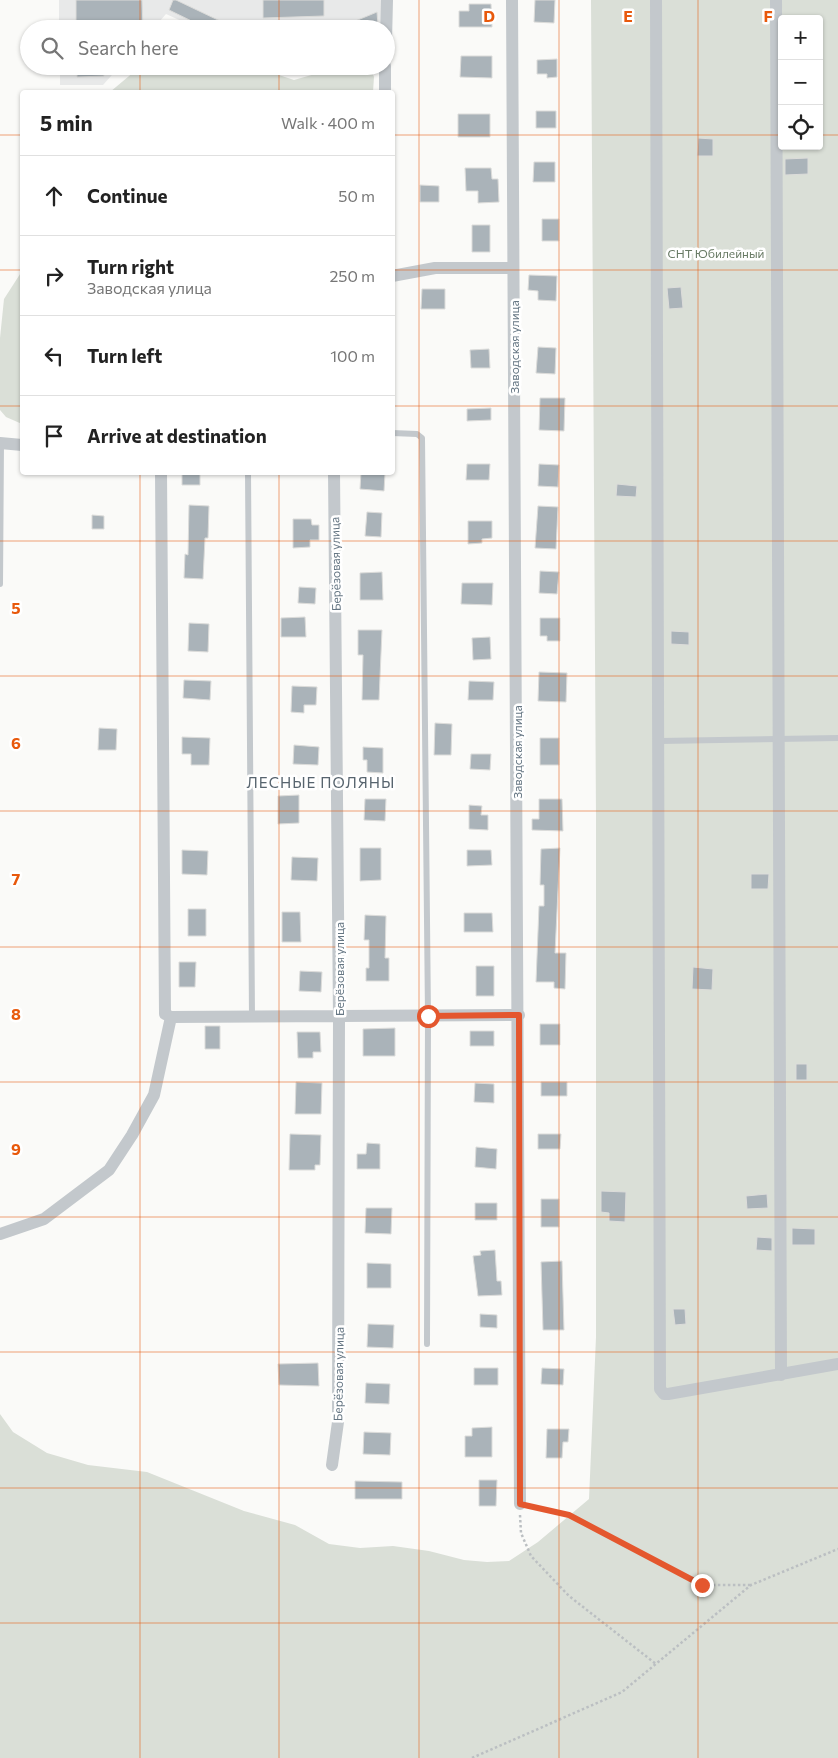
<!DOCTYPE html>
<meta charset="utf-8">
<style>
:root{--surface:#fff;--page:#f2f2f2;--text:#222;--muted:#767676;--line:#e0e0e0}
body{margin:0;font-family:Commissioner,sans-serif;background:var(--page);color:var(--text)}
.controls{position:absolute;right:15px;top:15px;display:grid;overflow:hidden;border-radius:5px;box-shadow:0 1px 4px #0004}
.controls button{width:45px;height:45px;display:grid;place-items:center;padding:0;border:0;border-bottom:1px solid var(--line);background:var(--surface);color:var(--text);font:25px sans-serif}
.stop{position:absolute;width:15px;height:15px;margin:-11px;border:4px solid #e4572e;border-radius:50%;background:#fff}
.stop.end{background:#e4572e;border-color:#fff;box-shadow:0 1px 5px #0008}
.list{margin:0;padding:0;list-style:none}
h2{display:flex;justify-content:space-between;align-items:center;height:65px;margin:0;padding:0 20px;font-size:21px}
h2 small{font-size:16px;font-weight:400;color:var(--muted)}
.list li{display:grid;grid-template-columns:32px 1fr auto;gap:15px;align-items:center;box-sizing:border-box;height:80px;padding:0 20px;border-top:1px solid var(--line)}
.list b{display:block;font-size:19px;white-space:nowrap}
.list p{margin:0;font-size:16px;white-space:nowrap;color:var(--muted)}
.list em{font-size:16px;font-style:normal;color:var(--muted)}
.icon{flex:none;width:28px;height:28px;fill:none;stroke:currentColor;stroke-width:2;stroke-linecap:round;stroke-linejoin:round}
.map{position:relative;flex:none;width:838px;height:1758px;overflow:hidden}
.search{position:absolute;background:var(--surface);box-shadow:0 1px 4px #0004;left:20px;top:20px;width:375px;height:55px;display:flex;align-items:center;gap:12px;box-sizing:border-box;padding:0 18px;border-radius:28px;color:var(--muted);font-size:19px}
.panel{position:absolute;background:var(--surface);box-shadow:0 1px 4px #0004;left:20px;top:90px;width:375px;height:385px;border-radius:5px}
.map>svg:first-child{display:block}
.built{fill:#e8e9e9}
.green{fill:#dadfd7;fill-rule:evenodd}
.building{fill:#aab3b9;stroke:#dcdcda}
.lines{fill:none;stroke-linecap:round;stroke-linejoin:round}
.path{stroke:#bbbfc2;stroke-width:2.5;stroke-dasharray:2.5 2.5;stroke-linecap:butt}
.service{stroke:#c3c8cc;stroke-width:6}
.minor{stroke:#c3c8cc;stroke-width:12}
.route{stroke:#e4572e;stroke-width:6}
.grid{fill:none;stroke:#e8590c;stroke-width:1;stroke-opacity:0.55}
.labels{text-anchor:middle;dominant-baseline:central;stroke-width:5;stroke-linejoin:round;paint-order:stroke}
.park-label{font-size:12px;fill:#687a64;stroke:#fff}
.street-label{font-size:12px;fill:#657683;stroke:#fff}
.quarter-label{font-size:15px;letter-spacing:1px;fill:#57646e;stroke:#fff}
.grid-label{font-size:16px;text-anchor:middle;font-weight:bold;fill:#e8590c;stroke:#fff;stroke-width:5;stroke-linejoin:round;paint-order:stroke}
</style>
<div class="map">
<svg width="838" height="1758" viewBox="0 0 838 1758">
<rect width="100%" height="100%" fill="#fafaf8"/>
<path class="built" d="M59,0H384L383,27L199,29L166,14L153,29H59Z
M60,66H120L103,85H60Z"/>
<path class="green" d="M591,0H838V1758H0V1414L13,1432L47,1453L88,1465L147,1472L244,1511L295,1525L329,1544L360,1548L393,1546L429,1551L464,1560L487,1562L509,1561L538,1542L589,1499L596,1337V818ZM782,19H819V146H782Z
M141,66H252L294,80L343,66H370L374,77L373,92H110Z
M22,271V424L6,417L0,410V338L4,299Z"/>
<path class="building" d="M76,0H142L143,29H76Z
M173,0H176L237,29H208L169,10Z
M263,0H324V16L263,18Z
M535,0H555L554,23L534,22Z
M469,4H491L492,27H459V11H469Z
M377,12L378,25L368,29H336Z
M461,56H492V78L460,77Z
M557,59V77L547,78V74H537V60Z
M77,66H103L104,76L77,77Z
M536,111H556V128H536Z
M458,114H490V137H458Z
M698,138L713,139V156H697Z
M808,158V174L785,175V159Z
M534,162H555V182H533Z
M465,168H491L492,179H498L499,202L478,203V191H466Z
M420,185L439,186V202H420Z
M542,219H559V241H542Z
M472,225H490V252H472Z
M529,275L557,276L556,301L538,300V291L528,290Z
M681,287L683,308L669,309L667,288Z
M422,289H445V309H421Z
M538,347L556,348L555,374L536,373Z
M489,349L490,368H471L470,350Z
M540,398H565L564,431L539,430Z
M491,408V420L467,421V409Z
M467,464H490L489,480H466Z
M539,464L559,465L558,487L538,486Z
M182,472H200V485H182Z
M361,472L385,473L384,491L360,489Z
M617,484L637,486L636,497L616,496Z
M189,505L209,506L208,538H205L203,579L184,578L185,554L188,555Z
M538,506L558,507L556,549L535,548Z
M367,512L382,513L381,537L365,536Z
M92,515L104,516V529H92Z
M293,519H311L312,525H319V540H310V547L293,548Z
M468,521H492V538L482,539V543L468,544Z
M540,571L559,572L557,594L539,593Z
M382,572L383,600H360V573Z
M462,583H493L492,605L461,604Z
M299,587L316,588L315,604L298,603Z
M305,617L306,637H281V618Z
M540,618H560V641H547V636H540Z
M189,623L209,624L208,652L188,651Z
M358,630H382L379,700H362L363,655H358Z
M671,631L689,632V645L671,644Z
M490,637L491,659L473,660L472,638Z
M539,672L567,673L566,702L538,701Z
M184,680L211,681L210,700L183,698Z
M469,681L494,682L493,700H468Z
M292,686L317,687L316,705H304V713L291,712Z
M435,723L452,724L451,755H434Z
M99,728L117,729L116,750H98Z
M182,737L210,738L209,765H191V754H182Z
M540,738H559V765H540Z
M294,745L319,747L318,765L293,764Z
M363,747L383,748V773L367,772V760H363Z
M471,754H491L490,770L470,769Z
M299,795V823L278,824V796Z
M365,799H386L385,821L364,820Z
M539,799H562L563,831L532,830V819H539Z
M469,805L482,806L481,815H488V830L469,829Z
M360,848H381V880L360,881Z
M560,848L555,953H566L565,989L554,988V982H536L539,906H544V885H540L541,849Z
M182,850L208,851L207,875L182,874Z
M467,850H491L492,865L467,866Z
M292,857L318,858L317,881L291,880Z
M751,874H769L768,889H751Z
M188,909H206V936H188Z
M282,912H300L301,942H282Z
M464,913H492L493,932H464Z
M365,915L386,916L385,958H389V981H366V968H369V940H364Z
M179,962H196L195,987H179Z
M476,966H494V996H476Z
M693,967L713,969L712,990L692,989Z
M300,971L322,972L321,992L299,991Z
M540,1024H560V1045H540Z
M205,1026H220V1049H205Z
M395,1028V1056H363V1029Z
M470,1031H494V1046H470Z
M297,1032H320L321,1052H313V1058H298Z
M796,1064H807V1080H796Z
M296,1082L322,1083L321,1114H295Z
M541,1082H567V1096H541Z
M475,1083L494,1084V1103L474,1102Z
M290,1134L321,1135L320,1165H315V1170H289Z
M538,1134H561L560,1149H538Z
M367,1143L380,1144V1169H357V1154H366Z
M476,1147L497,1149L496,1169L475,1167Z
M601,1191L626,1192L625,1222L609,1221V1213L601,1212Z
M767,1194L768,1208L747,1209L746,1196Z
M541,1199H559V1227H541Z
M475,1203H497V1220H475Z
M366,1208H392L391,1234L365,1233Z
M792,1228L815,1229V1245H792Z
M757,1237L772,1238V1251L756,1250Z
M495,1250L497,1281H501L502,1295L478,1296L473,1256L481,1255L480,1251Z
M562,1261L564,1330H543L541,1262Z
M367,1263L391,1264V1288H367Z
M673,1309H685L686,1324L675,1325Z
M480,1314L497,1315V1328L480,1327Z
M368,1324L394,1325L393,1348L367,1347Z
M318,1363L319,1386L279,1385L278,1364Z
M474,1368H498V1385H474Z
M542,1368L564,1369L563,1385L541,1384Z
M366,1383L390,1384L389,1404L365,1403Z
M492,1427V1457H465V1436H472V1428Z
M547,1429H569L568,1442H563L562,1458H546Z
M364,1432L391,1433L390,1455L363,1454Z
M479,1480H497L496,1506H479Z
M355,1481L402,1482V1499H355Z"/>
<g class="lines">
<path class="path" d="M531,1507L569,1515L702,1585H751
M520,1515L521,1533L531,1556L569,1596L656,1664
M472,1758L622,1692L751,1585L838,1549"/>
<path class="service" d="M392,433L417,434L422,438L428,1016L427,1344
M248,472L252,1016
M0,584L1,443
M660,741L838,738"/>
<path class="minor" d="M512,0L520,1504
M656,0L660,1389L664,1394H668L838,1364
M776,0L781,1375
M386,41L387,0
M385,92V66
M392,276L435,268H513
M0,443L22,445
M161,472L165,1014L171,1017L519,1015
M0,1234L44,1219L109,1170L132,1135L154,1095L171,1017
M332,1465L338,1422L339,1016L334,472"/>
</g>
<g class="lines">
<path class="route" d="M428,1016L519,1015L520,1504L569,1515L702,1585"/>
</g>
<path class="grid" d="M140,0V29M279,0V29M419,0V1758M559,0V1758M698,0V1758M140,66V92M279,66V92M0,135H22M392,135H782M819,135H838M0,270H22M392,270H838M0,406H22M392,406H838M140,472V1758M279,472V1758M0,541H838M0,676H838M0,811H838M0,947H838M0,1082H838M0,1217H838M0,1352H838M0,1488H838M0,1623H838"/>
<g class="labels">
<g class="park-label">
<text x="716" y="253">СНТ Юбилейный</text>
</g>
<g class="street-label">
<text transform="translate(514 347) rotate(-90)">Заводская улица</text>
<text transform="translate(335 564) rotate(-91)">Берёзовая улица</text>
<text transform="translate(517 752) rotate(-90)">Заводская улица</text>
<text transform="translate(339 969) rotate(-90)">Берёзовая улица</text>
<text transform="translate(338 1374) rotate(-89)">Берёзовая улица</text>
</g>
<g class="quarter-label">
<text x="321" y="782">ЛЕСНЫЕ ПОЛЯНЫ</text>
</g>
</g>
<g class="grid-label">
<text x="489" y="22">D</text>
<text x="628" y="22">E</text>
<text x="768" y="22">F</text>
<text x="16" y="614">5</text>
<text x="16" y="749">6</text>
<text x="16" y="885">7</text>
<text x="16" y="1020">8</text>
<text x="16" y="1155">9</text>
</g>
</svg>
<div class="controls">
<button>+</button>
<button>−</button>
<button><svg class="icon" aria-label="locate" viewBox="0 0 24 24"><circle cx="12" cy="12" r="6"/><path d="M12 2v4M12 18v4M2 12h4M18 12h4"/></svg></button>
</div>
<div class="stop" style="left:428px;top:1016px"></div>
<div class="stop end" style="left:702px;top:1585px"></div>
<div class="search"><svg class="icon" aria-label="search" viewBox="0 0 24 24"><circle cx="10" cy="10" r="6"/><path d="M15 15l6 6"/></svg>Search here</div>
<section class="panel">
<h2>5 min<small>Walk · 400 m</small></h2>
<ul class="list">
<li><svg class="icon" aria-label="ahead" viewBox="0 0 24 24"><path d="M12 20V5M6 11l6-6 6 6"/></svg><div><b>Continue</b></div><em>50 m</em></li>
<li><svg class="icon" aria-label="right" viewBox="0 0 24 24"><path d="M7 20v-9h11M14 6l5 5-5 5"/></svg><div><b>Turn right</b><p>Заводская улица</p></div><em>250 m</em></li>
<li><svg class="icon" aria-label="left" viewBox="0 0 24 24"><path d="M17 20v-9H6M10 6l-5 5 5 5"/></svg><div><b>Turn left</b></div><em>100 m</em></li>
<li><svg class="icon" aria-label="arrive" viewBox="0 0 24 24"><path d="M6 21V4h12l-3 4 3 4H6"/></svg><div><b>Arrive at destination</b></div></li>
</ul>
</section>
</div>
